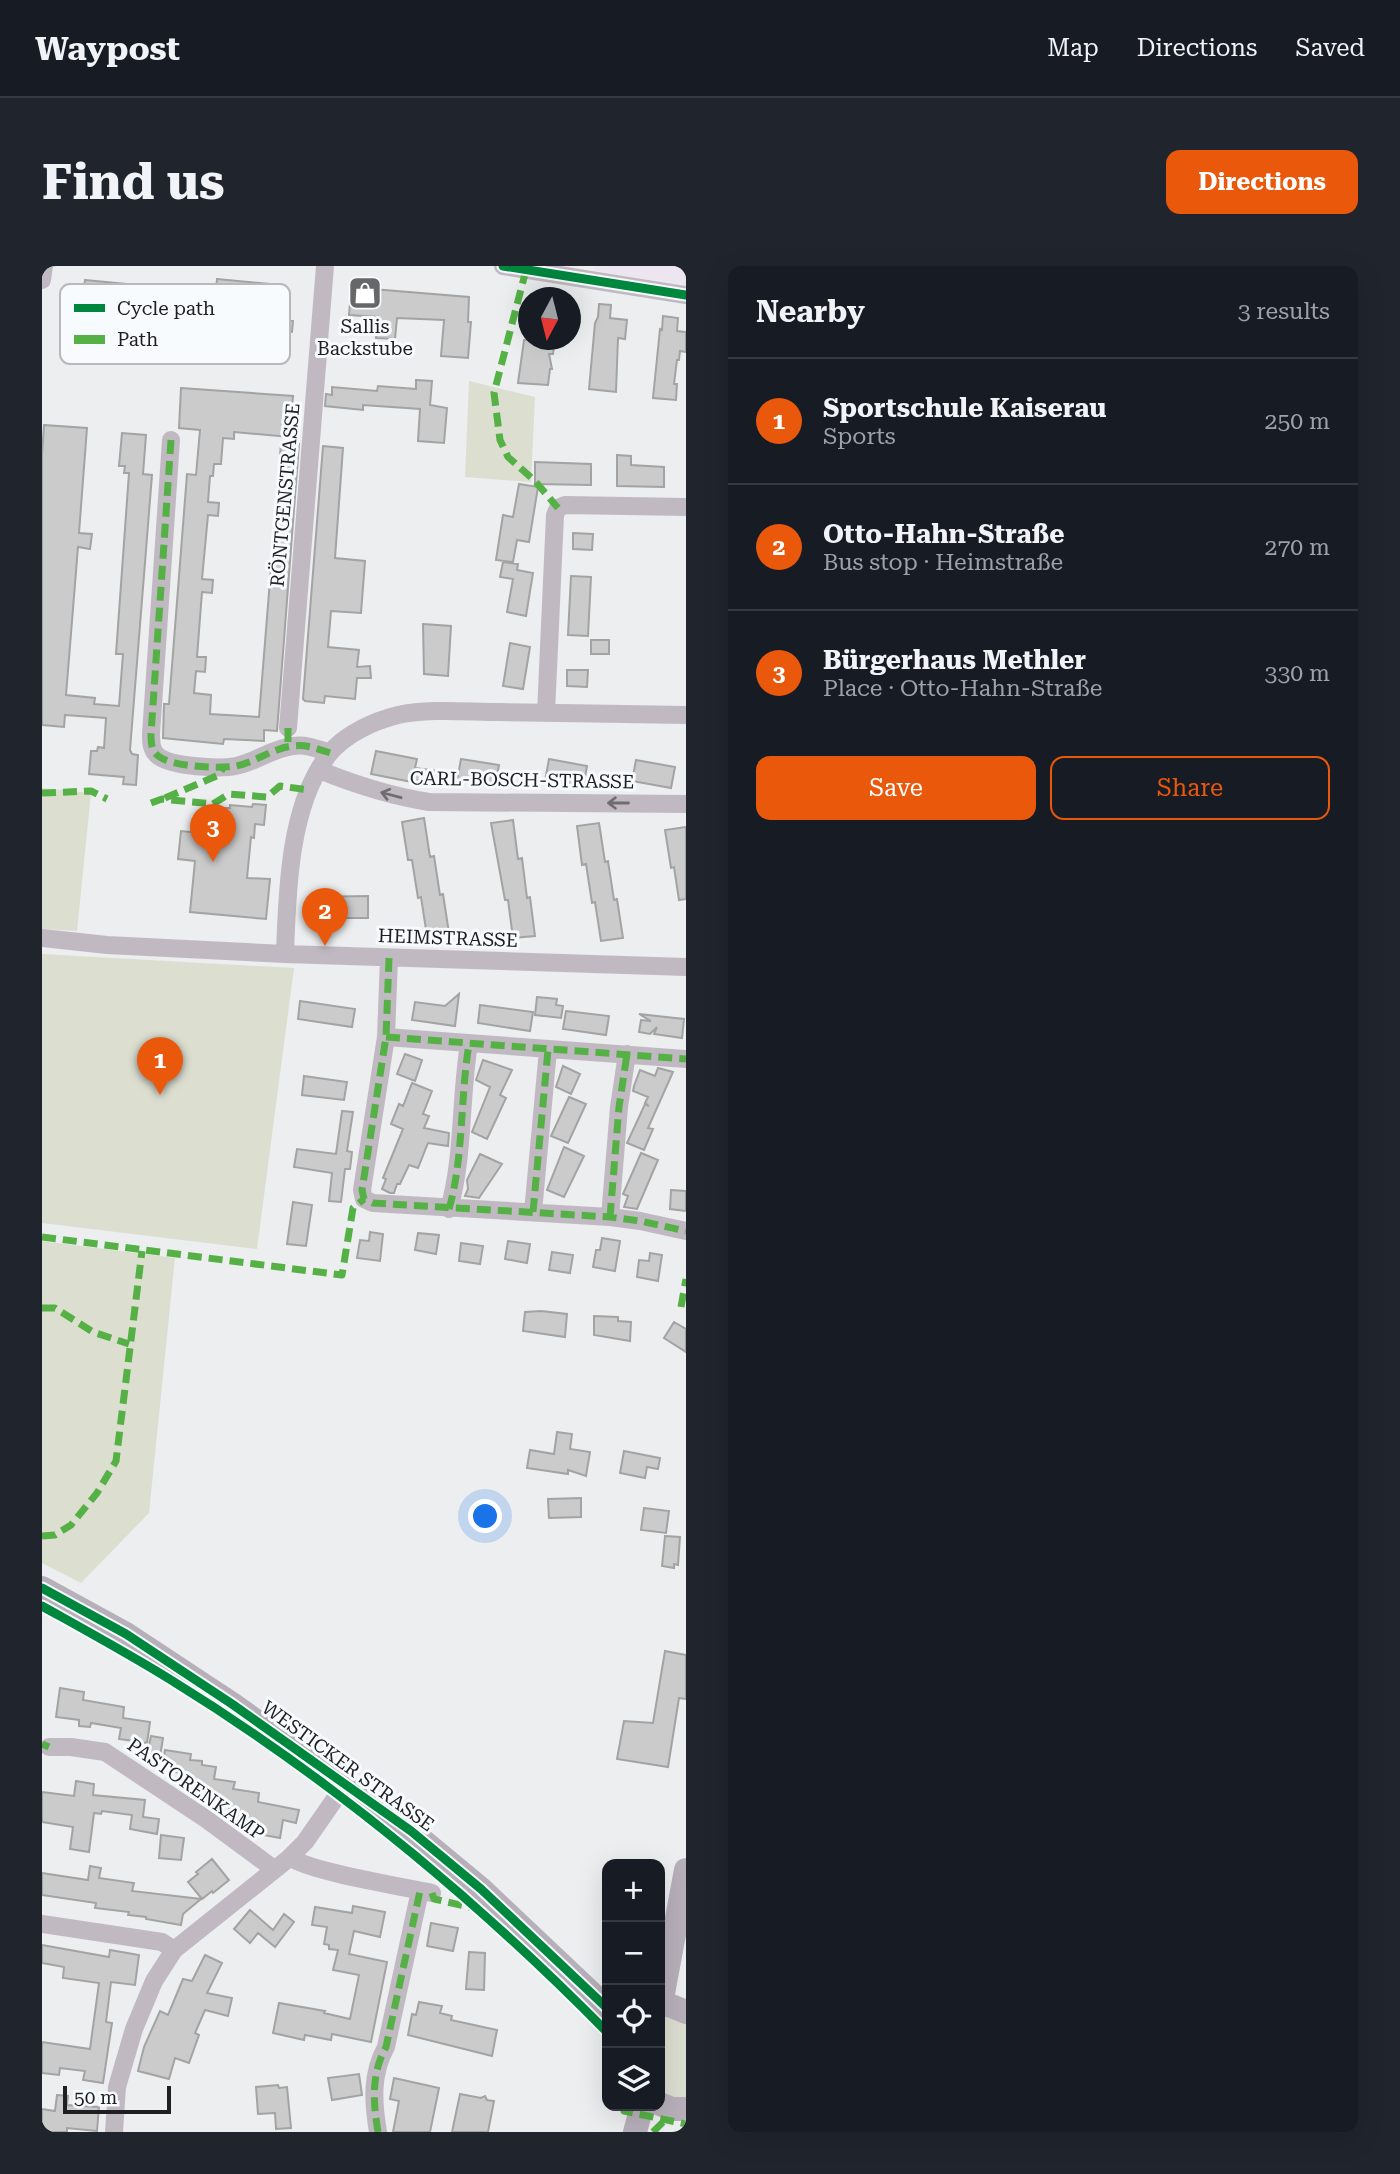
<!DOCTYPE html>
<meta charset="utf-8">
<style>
:root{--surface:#171b24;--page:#20242c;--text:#f1f3f6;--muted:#9ea1a6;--line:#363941;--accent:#ea580c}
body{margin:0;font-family:"Roboto Serif",serif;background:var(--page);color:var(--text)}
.controls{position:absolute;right:21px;bottom:21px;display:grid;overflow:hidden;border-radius:14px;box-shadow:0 7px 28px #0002}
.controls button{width:63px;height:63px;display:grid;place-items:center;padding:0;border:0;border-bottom:2px solid var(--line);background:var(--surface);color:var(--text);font:35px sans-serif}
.compass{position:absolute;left:476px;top:21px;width:63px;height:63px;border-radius:50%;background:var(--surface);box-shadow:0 7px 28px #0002;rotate:187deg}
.scale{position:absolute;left:21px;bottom:18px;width:108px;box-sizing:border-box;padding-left:7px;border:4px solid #1e1f20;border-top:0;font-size:19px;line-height:24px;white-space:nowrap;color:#1e1f20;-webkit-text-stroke:5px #f8fbfe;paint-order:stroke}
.you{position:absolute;left:444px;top:1251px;width:24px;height:24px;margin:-18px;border:5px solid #fff;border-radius:50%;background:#1a73e8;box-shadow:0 0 0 10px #1a73e833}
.badge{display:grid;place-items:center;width:46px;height:46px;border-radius:50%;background:var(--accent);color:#fff;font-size:23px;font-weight:700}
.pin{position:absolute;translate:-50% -58px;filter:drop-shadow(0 2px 4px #0008)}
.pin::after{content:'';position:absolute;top:37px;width:24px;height:21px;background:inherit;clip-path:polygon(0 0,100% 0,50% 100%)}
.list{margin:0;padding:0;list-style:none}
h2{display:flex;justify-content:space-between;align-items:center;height:91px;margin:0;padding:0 28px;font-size:30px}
h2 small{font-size:23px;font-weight:400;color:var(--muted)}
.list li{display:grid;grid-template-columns:46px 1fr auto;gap:21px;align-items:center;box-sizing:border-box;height:126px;padding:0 28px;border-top:2px solid var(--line)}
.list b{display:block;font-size:26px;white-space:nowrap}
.list p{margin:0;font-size:23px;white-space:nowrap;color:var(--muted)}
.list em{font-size:23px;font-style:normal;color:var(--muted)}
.actions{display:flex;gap:14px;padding:21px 28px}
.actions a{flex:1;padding:16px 0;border:2px solid var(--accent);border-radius:14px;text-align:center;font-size:24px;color:var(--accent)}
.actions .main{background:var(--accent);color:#fff}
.icon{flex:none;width:38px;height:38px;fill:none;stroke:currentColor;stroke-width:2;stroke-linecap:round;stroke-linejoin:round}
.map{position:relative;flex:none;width:644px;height:1866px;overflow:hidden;border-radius:14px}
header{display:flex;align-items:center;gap:42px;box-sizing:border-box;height:98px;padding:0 35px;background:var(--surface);border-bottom:2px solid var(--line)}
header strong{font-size:33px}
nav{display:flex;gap:38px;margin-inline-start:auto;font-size:24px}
.intro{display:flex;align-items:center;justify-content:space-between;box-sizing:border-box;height:168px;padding:0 42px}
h1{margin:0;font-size:49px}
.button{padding:18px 32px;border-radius:14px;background:var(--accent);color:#fff;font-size:24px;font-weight:700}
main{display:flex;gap:42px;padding:0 42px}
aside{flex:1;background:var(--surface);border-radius:14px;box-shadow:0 7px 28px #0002}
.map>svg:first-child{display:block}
.education{fill:#ede5f0}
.green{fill:#dcded0}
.building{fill:#cbcbcc;stroke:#a3a3a3;stroke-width:2}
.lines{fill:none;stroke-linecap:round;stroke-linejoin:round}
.street{stroke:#c1b9c2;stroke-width:18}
.secondary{stroke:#b7afb9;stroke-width:24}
.quiet{stroke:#55b145;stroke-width:7;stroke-dasharray:14 7;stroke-linecap:butt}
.cycleway-casing{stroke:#f8fbfe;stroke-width:13}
.cycleway{stroke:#00873e;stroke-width:9}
.oneway{stroke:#706c71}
.labels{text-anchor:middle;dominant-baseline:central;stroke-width:6;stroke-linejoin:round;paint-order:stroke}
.poi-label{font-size:19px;fill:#1e1f20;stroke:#f8fbfe}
.street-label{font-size:19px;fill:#1e1f20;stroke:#f8fbfe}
.key{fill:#f8fbfe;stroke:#b7b9bb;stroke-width:2}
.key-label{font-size:19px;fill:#1e1f20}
</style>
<header>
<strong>Waypost</strong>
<nav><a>Map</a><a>Directions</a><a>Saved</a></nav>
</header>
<div class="intro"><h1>Find us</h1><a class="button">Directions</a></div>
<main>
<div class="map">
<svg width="644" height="1866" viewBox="0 0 644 1866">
<rect width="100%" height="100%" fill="#eceef0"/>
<path class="education" d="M554,0H644V19L553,5Z"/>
<path class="green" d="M427,115L493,131L489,216L423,211Z
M0,522L49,527L35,665L0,663Z
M0,688L252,702L215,983L0,957Z
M0,975L133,992L107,1247L39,1317L0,1297Z
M618,1745L644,1755V1835L618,1829Z"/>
<path class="building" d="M175,13L238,19L235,53L251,55L250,66L221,63L223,41L186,37L184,60L155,57L156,46L172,47Z
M43,14L105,20V52L117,53L116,64L52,57V59L24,57L25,45L38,46Z
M318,22L427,31L426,56H429L426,92L399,90L402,54L355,52L353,73L334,72L336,51L307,49L309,25L317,26Z
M557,38L569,39L568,52L585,54L583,73L576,72L574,126L547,123L553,57L556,51Z
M621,50L636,52L635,65L644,66V86L638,85L637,94H635L632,118H635L634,134L611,132L618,63L620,64Z
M482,74H513L511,88H507L510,103H508L506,119L476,117Z
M374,114L390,115L388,139L405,142L402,177L376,175L378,143L321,139V144L283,140L284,128L290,129V121L335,125L336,120L374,123Z
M139,122L251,130L248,171L192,166V173L181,172L179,198H172L171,210H168L166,236L177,237L176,250L166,249L160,313L171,314L170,327L160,326L155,391H164L163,406L154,405L152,427L169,429L168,448L217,451L239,177L257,178L235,465L222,464V475L182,473L181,478L121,472L122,438H127L145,208L154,209L158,164L137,162Z
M2,159L45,162L37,267L50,268L48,283L36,281L24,429L53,432L52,438L77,440L81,388H74L87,207H82L83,200H77L80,167L104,169L101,208L110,209L88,484L90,488L96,489L94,519L81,518L82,511L47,508L49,485H55L56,481L62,482L64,452L23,449L22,461L0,459V189Z
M281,180L301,182L293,292L323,295L319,347L289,345L286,381L317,384L315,401L328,400L329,412H315L313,433L283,430L282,437L263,435L261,433Z
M575,189L589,190V199L622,201V221L575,220Z
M493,196L549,198V219L493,218Z
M477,218L496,221L487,276L475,274L471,296L454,294L461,249L471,251Z
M531,267L551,268L550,284L531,283Z
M461,296L476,298L475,304L491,307L484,350L465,346L471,313L458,311Z
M529,310L549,311L546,370L526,369Z
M381,358L409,360L406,410L382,408Z
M549,374H567V388H549Z
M468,377L488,381L481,423L461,420Z
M525,404H546L545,421L525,420Z
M334,485L375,493L373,502L397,505L395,517L371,514L370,516L329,508Z
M419,493L457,499L453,521L415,515Z
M507,493L545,500L541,522L503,515Z
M594,494L633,501L629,522L590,515Z
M211,538L224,539L222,559L213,558L212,572L209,571L205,612L228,613L224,653L148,646L153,595L136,593L139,565L178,569L180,542H188V539L210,541Z
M382,552L388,591L392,590L398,629L401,628L407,667L385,670L379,631L376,632L370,594H366L360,556Z
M471,554L476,593L480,592L485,632L488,631L493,670L471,672L466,634H463L449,557Z
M557,557L563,596L566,595L572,634L575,633L581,672L559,675L553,636L550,637L544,598L540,599L535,560Z
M644,561V633L637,634L632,601L629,602L623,564Z
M326,630V652H267L266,631Z
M417,728L413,760L370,754L373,736L403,740Z
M495,731L515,733L514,739L521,740L519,752L493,749Z
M258,735L313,743L310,761L256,753Z
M438,739L491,746L488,765L436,757Z
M524,745L567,750L564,769L521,763Z
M597,748L642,753L640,772L612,768L615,761L608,768L597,766L599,754L609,755Z
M363,788L380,794L373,815L355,808Z
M441,794L470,804L458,829L464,832L445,873L430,866L448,821L434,814Z
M521,800L538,808L529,828L514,821Z
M616,802L631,806L606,862L611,863L602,884L585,877L603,838L607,840L603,837L606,831L591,825L592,820L598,804L613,810Z
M262,810L305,816L302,834L260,829Z
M370,817L390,825L381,848L387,850L382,862L407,867L406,880L386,877L376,902L367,899L358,918H355L352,927H348L340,923L344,913L341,912L361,863L349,858L357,838L361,840Z
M527,831L544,838L526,877L509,870Z
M300,845L311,846L305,885L310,886L308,903H303L299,936L287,935L290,907L252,901L255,883L294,888Z
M522,881L542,890L522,931L505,924Z
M599,887L616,894L595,943L582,941L586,930L581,928Z
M438,888L460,898L437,932L423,930L426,923L425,914Z
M629,924L644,925V945L628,943Z
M251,936L270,939L264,980L245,978Z
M328,966L341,968L338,995L315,992L318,974L327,975Z
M376,967L397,969L394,988L373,984Z
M560,972L578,975L573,1005L551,1001L554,984H558Z
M466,975L488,978L485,997L463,993Z
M419,977L441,980L438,998L417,995Z
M510,986L531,989L528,1007L507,1004Z
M608,987L620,989L616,1015L595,1011L597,994L607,995Z
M499,1045L525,1048L523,1071L481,1065L483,1046Z
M552,1050L576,1051V1055L589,1056L588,1075L552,1069Z
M632,1056L644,1063V1086L622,1072Z
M515,1166L530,1168L528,1183L548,1186L544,1210L526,1204V1208L485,1202L488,1184L512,1188Z
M582,1185L618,1192L616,1203L605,1201L603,1212L578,1207Z
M539,1232V1251L507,1252L506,1233Z
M602,1242L627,1245L624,1267L599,1264Z
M623,1270L638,1271L636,1299L632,1298V1302L620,1300Z
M623,1385L644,1389V1433L637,1432L626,1501L575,1493L582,1455L611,1457Z
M18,1422L42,1426L41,1434L82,1441L81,1452L108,1456L105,1477L77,1473L79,1462L49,1457L48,1461L37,1460V1454L14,1451Z
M109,1470L121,1472L118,1491L105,1489Z
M123,1484L149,1488L148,1494L160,1495V1499L174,1501L172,1513L193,1516L191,1523L217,1527L216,1536L257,1544L254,1557L241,1554L238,1572L211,1567L213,1556L186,1550L188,1539L172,1536L174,1526L144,1521L146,1508L120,1504Z
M34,1515L52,1518L51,1529L103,1534L101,1551L117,1553L115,1568L88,1563L90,1549L60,1545L59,1548L52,1547L47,1586L28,1583L31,1561L0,1556V1526L32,1530Z
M119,1569L142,1572L139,1594L117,1592Z
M170,1593L187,1614L171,1627L170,1625L160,1633L146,1616L156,1608L154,1606Z
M48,1600L59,1602L57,1612L92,1617L90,1625L159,1633L141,1648L139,1659L104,1653V1651L86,1649L87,1646L53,1642L54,1637L0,1629V1607L46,1614Z
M311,1640L343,1646L338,1671L312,1665L307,1688L345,1696L329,1776L290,1768L289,1774L263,1769L262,1774L231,1767L237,1737L283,1745L282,1747L308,1753L317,1709L291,1704L296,1684L287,1683V1679L282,1678L285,1661L270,1659L273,1641L310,1647Z
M208,1644L231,1664L242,1648L252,1656L233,1681L216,1667L208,1677L192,1663Z
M389,1657L416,1662L411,1685L385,1680Z
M0,1679L67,1691L68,1684L97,1689L93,1719L69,1716L64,1756L70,1757L61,1817L41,1814L43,1805L18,1802L17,1809L0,1807V1776L48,1783L57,1717L21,1712L22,1701L0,1697Z
M427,1686L443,1687L442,1724L424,1723Z
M163,1689L180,1697L165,1727L190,1732L186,1750L163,1744L153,1767L157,1769L147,1797L133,1792L127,1813L96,1805L102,1781L118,1745L126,1749L141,1713L150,1715Z
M377,1736L400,1740L398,1747L410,1750L409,1754L455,1764L450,1790L366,1769L370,1748L374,1749Z
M317,1808L320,1829L290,1834L286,1812Z
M352,1812L397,1822L388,1866H351L357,1835L348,1833Z
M236,1819L237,1822L245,1821L249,1862L234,1863L233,1847L216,1848L214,1821Z
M418,1828L439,1832L443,1830L445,1834L452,1835L446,1866H410Z
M15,1829L26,1830L25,1839L57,1841L55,1865L25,1862V1866H0V1843L13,1845Z"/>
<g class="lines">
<path class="street" d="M461,0L644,29
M0,14L2,0
M129,174L109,468C109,475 109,483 114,488C125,501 178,503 194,500C214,496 231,482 251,480C264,478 276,483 288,487
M504,447L513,249L516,242L523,239L644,241
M246,462L283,0
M277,504C314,519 348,530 387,536L644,538
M0,672L65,679L243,688L644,701
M243,688C245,627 247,538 287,488C303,468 332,455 356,449C388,442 425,446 457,446C519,447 582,448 644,449
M347,692L344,771L320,924L322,933L331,937L568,951L598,955L644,965
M344,771L644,793
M407,943C422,890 418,833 427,778
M491,946L506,784
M568,951L577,841L585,788
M7,1481H29L63,1486L164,1553L232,1603
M248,1591C264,1605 363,1621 390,1627
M0,1658L120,1676L132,1684
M72,1866L75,1821L92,1763L112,1715L132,1684L246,1593L263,1576L304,1517
M336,1866C331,1836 329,1808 344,1781L378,1625"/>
<path class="secondary" d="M0,1322L84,1368L190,1438L369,1565L439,1623L565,1742
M619,1738L644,1604
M618,1739H627L644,1746
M618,1838L630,1843H644
M593,1866L600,1840"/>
<path class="quiet" d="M484,4L452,127L458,174L466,191L493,215L516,242
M129,174L109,468C109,475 109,483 114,488C125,501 178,503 194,500C214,496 231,482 251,480C264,478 276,483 288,487
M246,462V480
M0,527L49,525L65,533
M123,532L177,509L181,502
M109,537L120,533L171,538L187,528L225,531L238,520L267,524
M347,692L344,771L320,924L322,933L331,937L568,951L598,955L644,965
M344,771L644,793
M407,943C422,890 418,833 427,778
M491,946L506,784
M568,951L577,841L585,788
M0,971L300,1009L311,942L322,933
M639,1041L644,1013
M0,1042H13L51,1066L87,1078
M0,1270L13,1269L29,1259L55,1227L74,1195L100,985
M0,1478L7,1481
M390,1627L392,1633L427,1641L429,1638
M582,1840V1845L644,1858
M336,1866C331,1836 329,1808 344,1781L378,1625
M611,1866L623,1854"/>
<defs>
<path id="cycleway" d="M461,0L644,29
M0,1322L84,1368L190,1438L369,1565L439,1623L565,1742
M0,1340C43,1364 87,1388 129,1414C288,1512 434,1633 565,1766"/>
</defs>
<use href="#cycleway" class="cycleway-casing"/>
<use href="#cycleway" class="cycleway"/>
</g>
<defs><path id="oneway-shaft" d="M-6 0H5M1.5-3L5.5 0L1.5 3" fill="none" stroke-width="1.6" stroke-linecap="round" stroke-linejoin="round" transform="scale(1.75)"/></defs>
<g class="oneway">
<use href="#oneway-shaft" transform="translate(349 529) rotate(-165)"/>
<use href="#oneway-shaft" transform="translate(576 537) rotate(-180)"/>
</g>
<defs>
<symbol id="shop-square" viewBox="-11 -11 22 22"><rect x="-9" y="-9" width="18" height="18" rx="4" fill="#666769" stroke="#f8fbfe"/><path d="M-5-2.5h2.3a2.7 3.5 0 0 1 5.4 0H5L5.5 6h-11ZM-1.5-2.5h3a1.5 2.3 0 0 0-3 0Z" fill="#fff"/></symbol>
</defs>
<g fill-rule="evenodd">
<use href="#shop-square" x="304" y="8" width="38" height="38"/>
</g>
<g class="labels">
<g class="poi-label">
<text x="323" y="60">Sallis<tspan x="323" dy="22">Backstube</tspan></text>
</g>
<g class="street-label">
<text transform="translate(243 229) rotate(-85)">RÖNTGENSTRASSE</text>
<text transform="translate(480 514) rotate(1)">CARL-BOSCH-STRASSE</text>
<text transform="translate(406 672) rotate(2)">HEIMSTRASSE</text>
<text transform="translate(306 1500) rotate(36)">WESTICKER STRASSE</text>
<text transform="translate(154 1523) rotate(35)">PASTORENKAMP</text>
</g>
</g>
<rect x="18" y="18" width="230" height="80" rx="10" class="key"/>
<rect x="32" y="38" width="31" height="8" fill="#00873e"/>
<rect x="32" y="69" width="31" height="9" fill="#55b145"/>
<g class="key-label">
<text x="75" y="49">Cycle path</text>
<text x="75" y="80">Path</text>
</g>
</svg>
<div class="controls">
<button>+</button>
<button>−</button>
<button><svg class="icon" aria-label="locate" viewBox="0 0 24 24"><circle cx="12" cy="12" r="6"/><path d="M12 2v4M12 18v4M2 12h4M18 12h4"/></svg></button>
<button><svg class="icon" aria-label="layers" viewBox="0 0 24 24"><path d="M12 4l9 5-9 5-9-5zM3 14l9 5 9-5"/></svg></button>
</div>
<svg class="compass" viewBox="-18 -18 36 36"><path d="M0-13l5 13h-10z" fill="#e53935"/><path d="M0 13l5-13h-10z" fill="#9ea1a6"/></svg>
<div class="scale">50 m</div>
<div class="you"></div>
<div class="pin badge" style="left:118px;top:829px">1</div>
<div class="pin badge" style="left:283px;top:680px">2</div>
<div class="pin badge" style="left:171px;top:596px">3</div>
</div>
<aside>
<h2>Nearby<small>3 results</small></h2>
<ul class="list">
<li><span class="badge">1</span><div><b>Sportschule Kaiserau</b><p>Sports</p></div><em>250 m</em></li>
<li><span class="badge">2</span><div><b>Otto-Hahn-Straße</b><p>Bus stop · Heimstraße</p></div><em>270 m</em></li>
<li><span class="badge">3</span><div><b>Bürgerhaus Methler</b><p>Place · Otto-Hahn-Straße</p></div><em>330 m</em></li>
</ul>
<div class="actions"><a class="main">Save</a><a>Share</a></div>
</aside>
</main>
